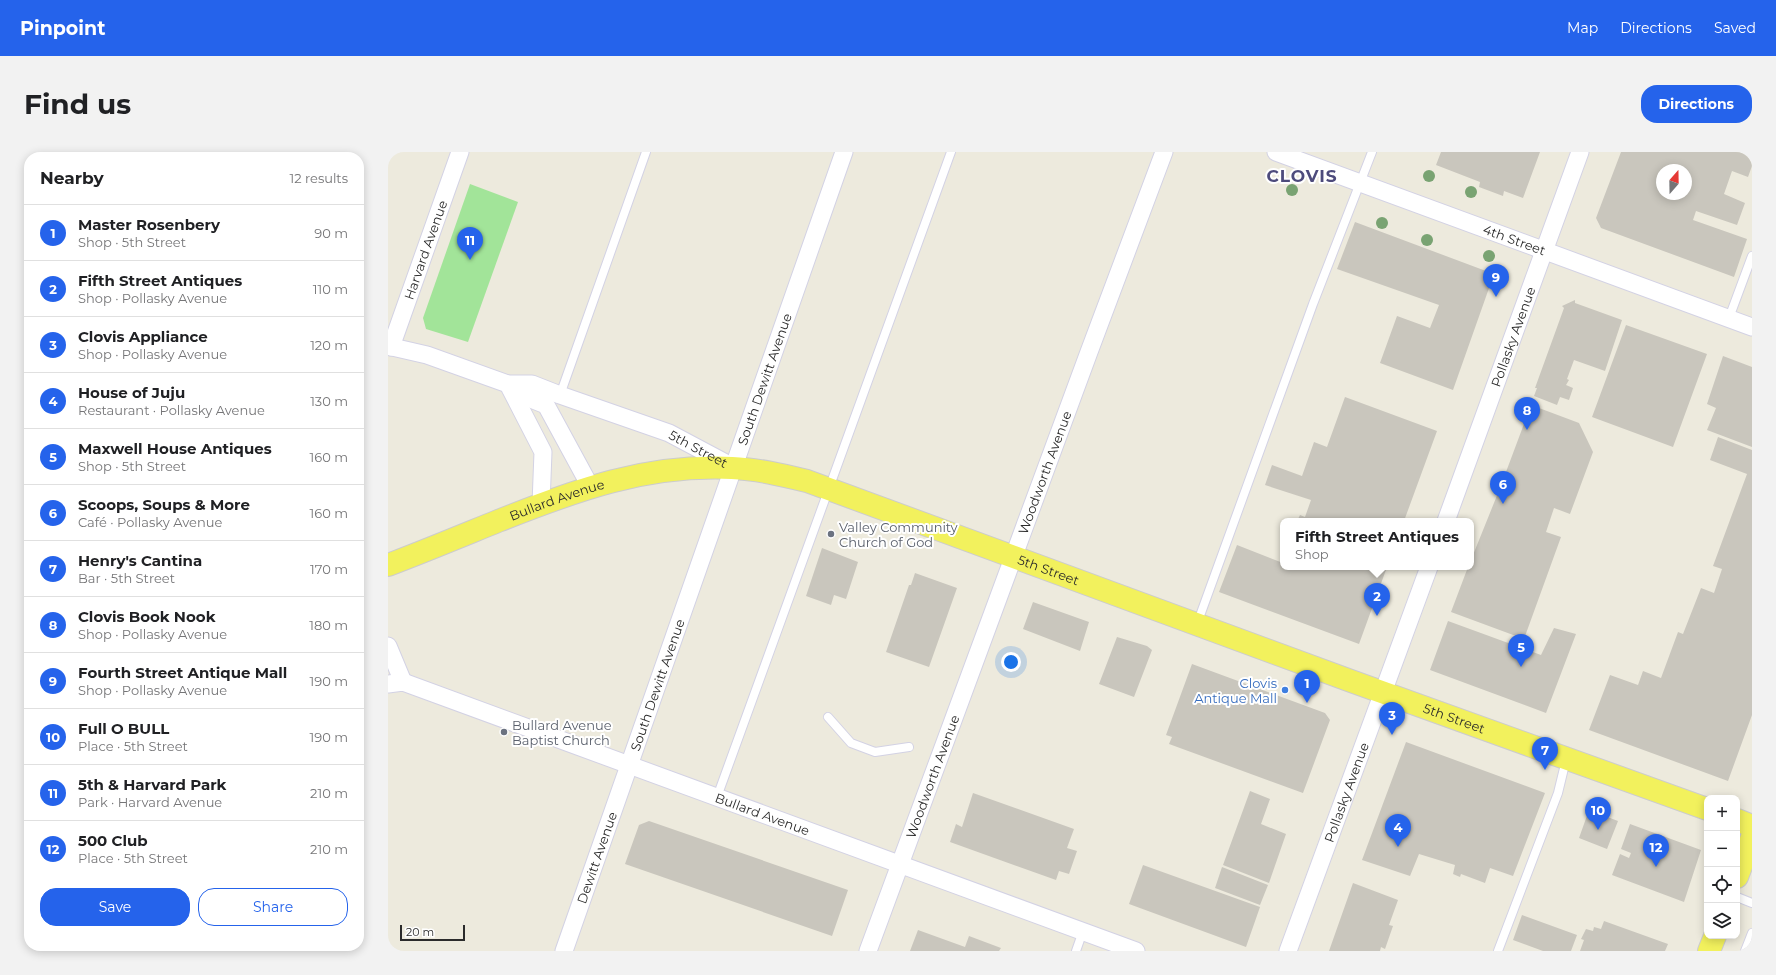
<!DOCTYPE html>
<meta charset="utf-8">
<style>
:root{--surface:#fff;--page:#f2f2f2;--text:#202124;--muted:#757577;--line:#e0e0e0;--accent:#2563eb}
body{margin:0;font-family:Montserrat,sans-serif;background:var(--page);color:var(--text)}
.controls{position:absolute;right:12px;bottom:12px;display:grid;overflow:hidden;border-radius:8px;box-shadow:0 2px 10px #0003}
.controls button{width:36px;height:36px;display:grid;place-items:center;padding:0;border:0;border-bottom:1px solid var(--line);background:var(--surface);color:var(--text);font:20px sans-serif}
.compass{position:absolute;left:1268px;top:12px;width:36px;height:36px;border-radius:50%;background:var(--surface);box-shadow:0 2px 10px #0003;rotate:20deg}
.scale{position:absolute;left:12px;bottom:10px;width:65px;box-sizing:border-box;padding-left:4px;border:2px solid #2b2b2b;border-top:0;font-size:11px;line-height:14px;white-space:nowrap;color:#2b2b2b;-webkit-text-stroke:3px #fff;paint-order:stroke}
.you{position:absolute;left:623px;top:510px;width:14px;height:14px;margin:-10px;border:3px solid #fff;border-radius:50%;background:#1a73e8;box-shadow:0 0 0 6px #1a73e833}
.badge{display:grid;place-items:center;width:26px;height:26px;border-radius:50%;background:var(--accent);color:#fff;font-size:13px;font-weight:700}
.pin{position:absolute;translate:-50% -33px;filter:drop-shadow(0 1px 2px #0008)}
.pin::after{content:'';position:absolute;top:21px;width:14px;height:12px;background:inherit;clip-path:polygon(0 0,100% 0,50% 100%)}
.popup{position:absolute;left:892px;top:366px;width:194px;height:52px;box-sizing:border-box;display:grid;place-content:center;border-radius:8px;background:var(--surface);filter:drop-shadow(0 1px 3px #0005);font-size:13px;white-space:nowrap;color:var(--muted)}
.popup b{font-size:15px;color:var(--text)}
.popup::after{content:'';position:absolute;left:50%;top:100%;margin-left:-8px;border:8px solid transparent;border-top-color:var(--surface)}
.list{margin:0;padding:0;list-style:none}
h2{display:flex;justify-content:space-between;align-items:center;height:52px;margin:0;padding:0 16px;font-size:17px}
h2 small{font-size:13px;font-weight:400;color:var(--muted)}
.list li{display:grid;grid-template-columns:26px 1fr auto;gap:12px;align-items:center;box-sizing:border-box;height:56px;padding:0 16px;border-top:1px solid var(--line)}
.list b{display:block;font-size:15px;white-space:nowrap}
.list p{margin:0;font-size:13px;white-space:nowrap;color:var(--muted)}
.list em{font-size:13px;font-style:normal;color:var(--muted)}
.actions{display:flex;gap:8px;padding:12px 16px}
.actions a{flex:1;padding:9px 0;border:1px solid var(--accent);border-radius:16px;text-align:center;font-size:14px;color:var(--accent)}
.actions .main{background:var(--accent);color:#fff}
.icon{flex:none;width:22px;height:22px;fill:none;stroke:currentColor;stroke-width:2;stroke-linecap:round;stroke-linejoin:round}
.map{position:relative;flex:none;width:1364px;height:799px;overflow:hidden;border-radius:16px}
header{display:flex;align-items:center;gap:24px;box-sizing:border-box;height:56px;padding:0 20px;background:var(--accent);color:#fff}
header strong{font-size:19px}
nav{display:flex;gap:22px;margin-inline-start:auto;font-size:14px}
.intro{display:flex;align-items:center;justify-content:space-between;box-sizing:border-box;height:96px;padding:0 24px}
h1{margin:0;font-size:28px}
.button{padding:10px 18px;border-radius:16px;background:var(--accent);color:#fff;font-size:14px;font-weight:700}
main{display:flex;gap:24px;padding:0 24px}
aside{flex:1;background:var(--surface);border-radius:16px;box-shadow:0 2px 10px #0003}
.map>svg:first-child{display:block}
.green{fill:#a2e499}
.building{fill:#c9c6bd;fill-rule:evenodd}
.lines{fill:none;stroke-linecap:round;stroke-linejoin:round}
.service-casing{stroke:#d3d2e4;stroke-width:10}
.minor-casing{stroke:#d3d2e4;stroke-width:19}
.primary-casing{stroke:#ccc;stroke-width:24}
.service{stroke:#fff;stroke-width:8}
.minor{stroke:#fff;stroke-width:17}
.primary{stroke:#f2f15d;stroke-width:22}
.tree{fill:#79a372}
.worship-dot{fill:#6b7280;stroke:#fff;stroke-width:1.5}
.shop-dot{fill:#3f7fe0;stroke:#fff;stroke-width:1.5}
.labels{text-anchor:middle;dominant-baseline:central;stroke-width:4;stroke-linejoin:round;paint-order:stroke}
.street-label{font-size:13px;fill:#2b2b2b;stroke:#fff}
.worship-label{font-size:13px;fill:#5b616d;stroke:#fff;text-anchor:start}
.shop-label{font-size:13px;fill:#366cbe;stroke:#fff;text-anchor:end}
.district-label{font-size:17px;font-weight:bold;letter-spacing:1px;fill:#4d4b7c;stroke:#fff}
</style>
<header>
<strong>Pinpoint</strong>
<nav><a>Map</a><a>Directions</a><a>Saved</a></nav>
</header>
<div class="intro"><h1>Find us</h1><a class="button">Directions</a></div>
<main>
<aside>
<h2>Nearby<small>12 results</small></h2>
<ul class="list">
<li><span class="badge">1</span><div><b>Master Rosenbery</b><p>Shop · 5th Street</p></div><em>90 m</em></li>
<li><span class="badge">2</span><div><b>Fifth Street Antiques</b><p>Shop · Pollasky Avenue</p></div><em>110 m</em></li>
<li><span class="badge">3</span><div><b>Clovis Appliance</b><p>Shop · Pollasky Avenue</p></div><em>120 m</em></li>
<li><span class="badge">4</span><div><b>House of Juju</b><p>Restaurant · Pollasky Avenue</p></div><em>130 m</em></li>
<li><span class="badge">5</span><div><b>Maxwell House Antiques</b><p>Shop · 5th Street</p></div><em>160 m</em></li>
<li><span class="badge">6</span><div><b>Scoops, Soups &amp; More</b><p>Café · Pollasky Avenue</p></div><em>160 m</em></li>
<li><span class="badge">7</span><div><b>Henry's Cantina</b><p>Bar · 5th Street</p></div><em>170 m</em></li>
<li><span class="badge">8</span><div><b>Clovis Book Nook</b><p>Shop · Pollasky Avenue</p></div><em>180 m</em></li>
<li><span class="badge">9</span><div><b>Fourth Street Antique Mall</b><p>Shop · Pollasky Avenue</p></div><em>190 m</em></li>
<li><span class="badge">10</span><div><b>Full O BULL</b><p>Place · 5th Street</p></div><em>190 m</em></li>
<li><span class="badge">11</span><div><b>5th &amp; Harvard Park</b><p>Park · Harvard Avenue</p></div><em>210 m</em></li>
<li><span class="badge">12</span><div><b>500 Club</b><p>Place · 5th Street</p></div><em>210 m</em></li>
</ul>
<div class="actions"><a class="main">Save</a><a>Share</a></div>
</aside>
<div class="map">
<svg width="1364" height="799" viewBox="0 0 1364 799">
<rect width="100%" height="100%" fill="#edeadd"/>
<path class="green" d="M82,32L130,50L80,190L38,177L35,166Z"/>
<path class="building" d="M1053,0H1152L1135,46L1116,39L1115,44L1091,35L1092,30L1048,13Z
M1233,0H1364V14L1360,25L1344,19L1336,42L1357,51L1349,73L1308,59L1305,68L1359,87L1346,125L1213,76L1208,66ZM1274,18H1298V42H1274Z
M967,70L1106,122L1065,238L992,211L1009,164L1042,176L1051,153L949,117Z
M1187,148V151L1234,168L1217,219L1186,208L1179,227L1181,228L1178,233L1185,236L1181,248L1172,245L1169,253L1146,244L1149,236H1147L1176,156L1174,154Z
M1238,173L1319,202L1285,295L1204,265Z
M1335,204L1364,215V295L1319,278L1328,256L1319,252Z
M957,245L1049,279L1016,369H909L912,363L917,365L923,348L877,333L884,313L914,324L926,290L939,295Z
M1143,253L1191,271L1205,300L1182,362L1166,356L1158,380L1173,385L1136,487L1063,460L1080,415H1083V408L1112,336Z
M1330,285L1364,298V563L1340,629L1201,578L1222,523L1250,533L1255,519L1273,526L1290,480L1295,482L1313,436L1326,441L1334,417L1325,414L1359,322L1322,308Z
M849,393L895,411V415H999L971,492L831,440Z
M434,396L470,410L458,447L446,443L443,453L418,444Z
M527,421L569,436L541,515L498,500L521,433H523Z
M645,450L701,470L692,499L635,477Z
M1060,469L1153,503L1166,476L1188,482L1158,561L1042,518Z
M729,485L759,494L764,498L746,545L711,532Z
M804,512L937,561L942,568L915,641L781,592L784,585L778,583Z
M1018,590L1157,641L1125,724L1102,716L1097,731L1073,722L1072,725L1065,722L1067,713L1031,702L1022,724L974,708Z
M862,639L882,647L873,672L898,682L881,731L835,713Z
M585,641L686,677L679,696L689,699L681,722L671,719L668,728L562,690L568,672L574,675Z
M1201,658L1230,669L1219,697L1191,686Z
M261,669L460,738L444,784L237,712L251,673Z
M1242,672L1313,698L1296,750L1224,723L1232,702L1241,706L1243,701L1233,697Z
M755,713L872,755L858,795L741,752Z
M834,715L880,733L872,753L827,736Z
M965,731L1010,748L1001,773L1005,774L997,797L993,795L992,799H941Z
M1134,763L1189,783L1183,799H1155L1125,788Z
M1216,769L1280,792L1277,799H1192L1196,788L1193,787L1198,777L1205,779L1206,775L1213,777Z
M530,778L577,795L581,784L613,796L611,799H522Z"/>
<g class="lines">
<defs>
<path id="service" d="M1341,166L1364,104
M172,243L258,0
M809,472L925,152L984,0
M440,565L463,591L487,600L521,595
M329,645L563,0
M1349,745L1364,751
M688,799L695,779
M1110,799L1170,641L1178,608
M1357,799L1364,781"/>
<g id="minor">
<path id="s1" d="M888,0L1364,175"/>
<path id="s2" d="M0,194L39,203L120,232H144L172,243L281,281L345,315"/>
<path id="s3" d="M3,195L72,0"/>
<path d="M120,232L138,245L158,253L202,334"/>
<path d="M122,236L155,300L153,352"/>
<path id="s4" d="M1058,369L1192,0"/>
<path d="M0,494L15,530"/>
<path id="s5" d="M0,532L15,530L748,799"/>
<path id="s6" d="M176,799L456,0"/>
<path id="s7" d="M480,799L701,200L776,0"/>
<path id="s8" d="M900,799L1041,415"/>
</g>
<g id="primary">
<path id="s9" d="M0,413C37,399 73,384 110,369C188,338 258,312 344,316C369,317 394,323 419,329L963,529L1319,657"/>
<path d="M1349,668L1364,674"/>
<path d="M1349,725L1364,685"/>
<path d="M1321,799L1327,784"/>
</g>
</defs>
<use href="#service" class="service-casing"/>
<use href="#minor" class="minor-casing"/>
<use href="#primary" class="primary-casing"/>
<use href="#service" class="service"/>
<use href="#minor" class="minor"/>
<use href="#primary" class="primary"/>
</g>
<g class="tree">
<circle cx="1041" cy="24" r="6"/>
<circle cx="904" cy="38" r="6"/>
<circle cx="1083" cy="40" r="6"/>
<circle cx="994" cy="71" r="6"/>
<circle cx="1039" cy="88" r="6"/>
<circle cx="1101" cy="104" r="6"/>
</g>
<g class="worship-dot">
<circle cx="443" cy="382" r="4"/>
<circle cx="116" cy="580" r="4"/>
</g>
<circle class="shop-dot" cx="897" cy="538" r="4"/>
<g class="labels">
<g class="street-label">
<text stroke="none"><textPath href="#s1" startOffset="254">4th Street</textPath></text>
<text stroke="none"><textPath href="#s3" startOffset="103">Harvard Avenue</textPath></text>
<text stroke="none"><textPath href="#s4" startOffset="196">Pollasky Avenue</textPath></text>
<text stroke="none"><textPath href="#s6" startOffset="606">South Dewitt Avenue</textPath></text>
<text stroke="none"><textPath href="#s2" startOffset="329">5th Street</textPath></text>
<text stroke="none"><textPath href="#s7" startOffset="510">Woodworth Avenue</textPath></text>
<text stroke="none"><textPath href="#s9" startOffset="181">Bullard Avenue</textPath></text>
<text stroke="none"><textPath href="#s9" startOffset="694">5th Street</textPath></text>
<text stroke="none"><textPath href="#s6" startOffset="282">South Dewitt Avenue</textPath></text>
<text stroke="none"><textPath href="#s9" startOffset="1126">5th Street</textPath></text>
<text stroke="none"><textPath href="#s7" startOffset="186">Woodworth Avenue</textPath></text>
<text stroke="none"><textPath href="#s8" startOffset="169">Pollasky Avenue</textPath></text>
<text stroke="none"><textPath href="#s5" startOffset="398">Bullard Avenue</textPath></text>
<text stroke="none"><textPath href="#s6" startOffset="99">Dewitt Avenue</textPath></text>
</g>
<g class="worship-label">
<text x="451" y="375">Valley Community<tspan x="451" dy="15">Church of God</tspan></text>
<text x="124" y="573">Bullard Avenue<tspan x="124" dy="15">Baptist Church</tspan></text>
</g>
<g class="shop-label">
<text x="889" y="531">Clovis<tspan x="889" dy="15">Antique Mall</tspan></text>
</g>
<g class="district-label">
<text x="914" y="24">CLOVIS</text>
</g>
</g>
</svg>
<div class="controls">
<button>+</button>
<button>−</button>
<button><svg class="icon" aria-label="locate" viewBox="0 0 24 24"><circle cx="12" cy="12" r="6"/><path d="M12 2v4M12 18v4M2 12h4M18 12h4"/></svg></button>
<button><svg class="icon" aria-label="layers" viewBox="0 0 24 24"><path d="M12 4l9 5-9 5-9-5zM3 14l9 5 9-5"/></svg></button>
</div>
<svg class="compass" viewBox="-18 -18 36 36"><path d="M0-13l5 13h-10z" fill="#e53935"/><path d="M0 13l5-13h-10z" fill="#757577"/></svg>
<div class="scale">20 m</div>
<div class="you"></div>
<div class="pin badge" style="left:919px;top:551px">1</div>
<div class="pin badge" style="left:989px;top:464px">2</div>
<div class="popup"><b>Fifth Street Antiques</b>Shop</div>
<div class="pin badge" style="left:1004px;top:583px">3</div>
<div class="pin badge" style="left:1010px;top:695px">4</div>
<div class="pin badge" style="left:1133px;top:515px">5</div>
<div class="pin badge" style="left:1115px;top:352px">6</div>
<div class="pin badge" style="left:1157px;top:618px">7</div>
<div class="pin badge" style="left:1139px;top:278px">8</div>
<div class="pin badge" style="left:1108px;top:145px">9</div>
<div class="pin badge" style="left:1210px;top:678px">10</div>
<div class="pin badge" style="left:82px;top:108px">11</div>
<div class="pin badge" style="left:1268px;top:715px">12</div>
</div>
</main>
